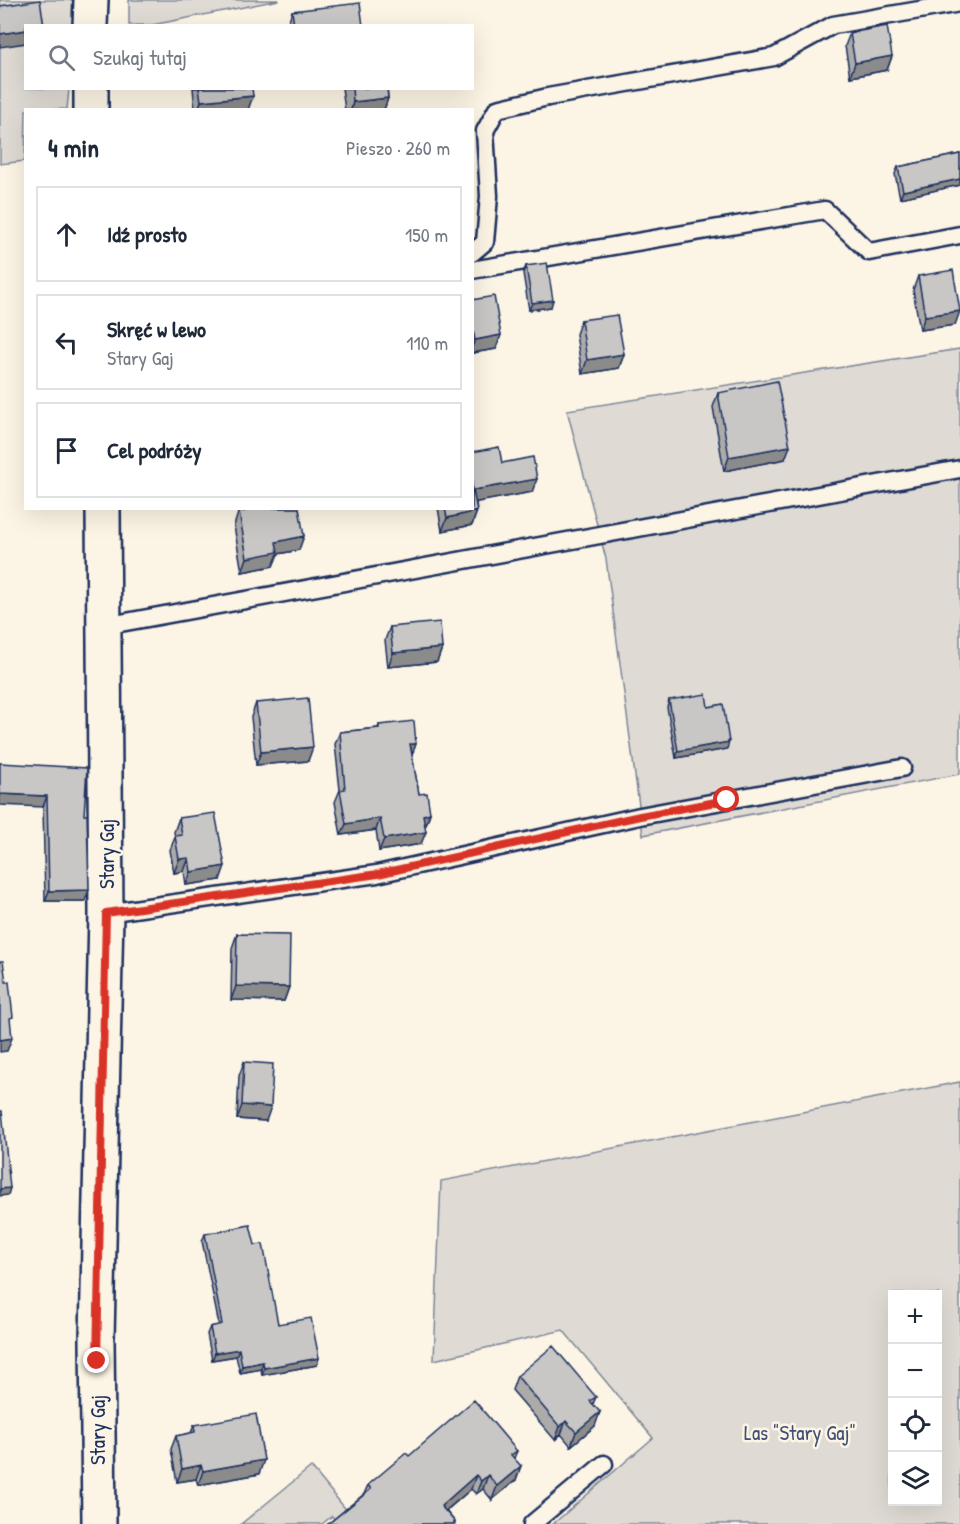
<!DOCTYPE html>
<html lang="pl">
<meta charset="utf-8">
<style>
:root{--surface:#fff;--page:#f6f6f7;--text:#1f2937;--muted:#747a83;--line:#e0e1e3}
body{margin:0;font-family:"Patrick Hand",sans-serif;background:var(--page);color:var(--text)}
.controls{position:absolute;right:18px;bottom:18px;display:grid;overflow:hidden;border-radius:0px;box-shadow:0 6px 24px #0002}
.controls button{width:54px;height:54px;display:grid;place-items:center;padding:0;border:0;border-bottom:2px solid var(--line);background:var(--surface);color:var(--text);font:30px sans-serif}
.stop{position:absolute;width:18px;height:18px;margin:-14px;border:4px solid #d93025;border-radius:50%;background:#fff}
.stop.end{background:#d93025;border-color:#fff;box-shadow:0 2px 6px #0008}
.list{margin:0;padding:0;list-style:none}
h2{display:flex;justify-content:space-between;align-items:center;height:78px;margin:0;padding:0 24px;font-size:26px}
h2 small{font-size:20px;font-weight:400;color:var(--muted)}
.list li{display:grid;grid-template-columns:39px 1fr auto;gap:18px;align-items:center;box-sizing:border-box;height:96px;margin:0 12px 12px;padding:0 12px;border:2px solid var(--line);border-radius:0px}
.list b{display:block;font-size:22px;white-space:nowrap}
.list p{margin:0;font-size:20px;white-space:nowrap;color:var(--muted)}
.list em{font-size:20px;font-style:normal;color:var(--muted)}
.icon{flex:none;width:33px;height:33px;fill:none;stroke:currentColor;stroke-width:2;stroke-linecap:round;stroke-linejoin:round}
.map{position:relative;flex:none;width:960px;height:1524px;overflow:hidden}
.search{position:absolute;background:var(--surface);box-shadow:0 6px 24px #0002;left:24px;top:24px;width:450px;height:66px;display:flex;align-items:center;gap:15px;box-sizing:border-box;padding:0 21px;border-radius:0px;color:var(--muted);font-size:22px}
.panel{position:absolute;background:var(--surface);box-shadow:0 6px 24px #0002;left:24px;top:108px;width:450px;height:402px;border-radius:0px}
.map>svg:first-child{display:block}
.green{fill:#dfdbd4;stroke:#7d8599;stroke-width:1.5;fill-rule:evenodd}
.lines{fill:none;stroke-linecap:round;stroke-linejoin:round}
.service-casing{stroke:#1b2f5e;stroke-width:21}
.minor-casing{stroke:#1b2f5e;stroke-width:38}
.service{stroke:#fcf5e5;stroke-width:16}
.minor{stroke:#fcf5e5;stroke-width:33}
.wall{fill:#acabaa;stroke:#1b2f5e;stroke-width:1.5}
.shaded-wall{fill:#8c8b8b;stroke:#1b2f5e;stroke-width:1.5}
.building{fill:#c8c7c6;stroke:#1b2f5e;stroke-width:1.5}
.route{stroke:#d93025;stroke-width:8}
.labels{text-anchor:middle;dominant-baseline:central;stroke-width:5;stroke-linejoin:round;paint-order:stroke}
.street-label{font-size:21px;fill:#1b2f5e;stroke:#fcf5e5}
.park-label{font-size:21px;fill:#425176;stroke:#fcf5e5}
</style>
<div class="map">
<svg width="960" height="1524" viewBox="0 0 960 1524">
<rect width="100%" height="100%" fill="#fcf5e5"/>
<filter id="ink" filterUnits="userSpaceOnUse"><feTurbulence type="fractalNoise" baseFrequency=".0167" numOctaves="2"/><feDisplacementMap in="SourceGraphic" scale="12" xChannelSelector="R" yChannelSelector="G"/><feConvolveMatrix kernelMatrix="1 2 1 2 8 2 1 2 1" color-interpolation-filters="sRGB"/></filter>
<g filter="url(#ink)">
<path class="green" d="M0,0H75L73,25L26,26V88L69,89L67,109L26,110L25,161L0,164Z
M129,0H279L152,25H129Z
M960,349V774L643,835L606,559L567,410Z
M960,1082V1524H553L653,1438L563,1330L434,1360L441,1181ZM892,1294H938V1502H892Z
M311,1467L358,1524H338L332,1516L322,1524H241Z"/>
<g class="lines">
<defs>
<path id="service" d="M472,253L485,242L489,196L485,131L497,109L548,97L774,57L833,25L960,3
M472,270L825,210L869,252L960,235
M104,626L960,469
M106,913L377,874L640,816L902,768
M532,1524L604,1464"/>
<path id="minor" d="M90,26L91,0
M91,88V110
M99,1524L97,1339L106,913L103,508"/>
</defs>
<use href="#service" class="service-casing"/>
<use href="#minor" class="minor-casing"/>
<use href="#service" class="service"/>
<use href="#minor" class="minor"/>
</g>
<path class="wall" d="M292,11L363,26H287Z
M850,33L892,56L887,70L850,77L845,46Z
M193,88H252L248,110H195Z
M342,88H387L388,98L384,110H345Z
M960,154V185L900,198L895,174L898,167Z
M526,266L551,307L529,310L523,273Z
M918,276L955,325L920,330L913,290Z
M472,300L496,349L472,353Z
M581,320L624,354L619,368L582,374L576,334Z
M718,393L785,459L724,471L713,407Z
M473,452L502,463L532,492L476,502L477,511L472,525L442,531L438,508H472Z
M238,508H299V550L278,554L273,566L242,572L234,526L238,513Z
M390,627L442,648L437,662L388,667L385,640Z
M669,700L708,707L727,749L676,758L667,707Z
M256,703L308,761L256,765L251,717Z
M379,725L412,755L419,794L430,813L426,825H424L421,844L379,851L376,830L341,835L335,802L340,790L335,744L340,732L378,728Z
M0,763L84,815L85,901H45L43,807Z
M179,818L220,880L186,885L184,871L174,873L170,850L175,837L174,832Z
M237,934L289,987L284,1001L231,1000L232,948Z
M244,1062L266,1121L237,1119L239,1076Z
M205,1234L255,1245L278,1324L317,1365L262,1375L261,1369L240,1373L236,1356L212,1360L207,1334L210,1327L219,1325L202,1241Z
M517,1376L596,1397L593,1404L595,1426L571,1446L561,1434L555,1440L512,1390Z
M194,1425L259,1474L198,1485L196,1479L177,1482L171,1449L176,1436L191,1433Z
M517,1451L514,1458L516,1480L492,1500L483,1489L476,1494L471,1489L446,1511L455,1522V1524H328L364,1494L368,1485L409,1456Z"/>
<path class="shaded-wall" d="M26,30V43L0,47V34Z
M892,56L887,70L850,77L855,63Z
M253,96L248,110H198L201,101Z
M388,98L384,110H351L353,102Z
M960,179V185L900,198L903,191Z
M553,300L551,307L529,310L532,303Z
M960,311L955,325L920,330L925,316Z
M501,335L496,349L472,353V347L475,340Z
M624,354L619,368L582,374L587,360Z
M790,446L785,459L724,471L729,457Z
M537,479L532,492L472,503L473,490Z
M477,511L472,525L442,531L447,518Z
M304,536L299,550L278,554L273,566L242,572L247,558L276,542Z
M442,648L437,662L388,667L393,653Z
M729,742L727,749L676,758L678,751Z
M410,744H416L412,755Z
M313,747L308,761L256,765L261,752Z
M0,794L47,796L43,807L0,805Z
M430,813L426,825L418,826L423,815Z
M380,818L376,830L341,835L346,824Z
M426,832L421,844L379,851L384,839Z
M189,858L184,871L174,873L179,859Z
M225,866L220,880L186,885L191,872Z
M89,890L85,901H45L49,891Z
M236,986L289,987L284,1001L231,1000Z
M12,1038L7,1051L0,1052V1040Z
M242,1105L271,1107L266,1121L237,1119Z
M10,1188L8,1195L0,1196V1189Z
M239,1349L236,1356L212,1360L215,1353Z
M319,1358L317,1365L262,1375L264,1368Z
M263,1362L261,1369L240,1373L242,1366Z
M600,1412L595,1426L571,1446L576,1432Z
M566,1421L561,1434L555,1440L560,1427Z
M264,1460L259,1474L198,1485L203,1471Z
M201,1465L196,1479L177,1482L182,1469Z
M521,1466L516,1480L492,1500L497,1486Z
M476,1475L471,1489L436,1519L441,1506Z
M488,1475L483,1489L476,1494L481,1481Z"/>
<path class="building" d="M40,0L44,26H26V30L0,34V6Z
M360,3L363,26H294L292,11Z
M887,26L892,56L855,63L850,33Z
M199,88H252L253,96L201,101Z
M352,88H387L388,98L353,102Z
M960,154V179L903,191L898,167Z
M547,263L553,300L532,303L526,266Z
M953,270L960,311L925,316L918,276Z
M494,296L501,335L475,340L472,325V300Z
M617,315L624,354L587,360L581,320Z
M777,381L790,446L729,457L718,393Z
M499,447L502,463L533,457L537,479L473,490L477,511L447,518L445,508H472V448L473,452Z
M245,508H299L304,536L276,542L278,552L247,558L239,512L245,511Z
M440,622L442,648L393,653L390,627Z
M706,694L708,707L723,704L729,742L678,751L669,700Z
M308,698L313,747L261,752L256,703Z
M414,721L416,744H410L419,794L427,793L430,813L423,815L426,832L384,839L380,818L346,824L340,790L345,789L340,732L379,728V725Z
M0,763L87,768L84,815H87L89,890L49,891L47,796L0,794Z
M215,813L225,866L191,872L189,858L179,859L175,836L182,835L179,818Z
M237,934L290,935L289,987L236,986Z
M0,961H3L6,982H9L13,1017L10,1018L12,1038L0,1040Z
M244,1062L273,1064L271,1107L242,1105Z
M0,1111H2L10,1188L0,1189Z
M250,1225L255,1245L263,1244L278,1324L311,1318L319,1358L264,1368L263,1362L242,1366L239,1349L215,1353L210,1327L222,1324L205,1234Z
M553,1346L596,1397L590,1401L600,1412L576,1432L566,1421L560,1427L517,1376Z
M474,1400L517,1451L511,1455L521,1466L497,1486L488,1475L481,1481L476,1475L441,1506L455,1522L453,1524H328L371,1489L368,1485L406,1453L409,1456Z
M256,1414L264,1460L203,1471L201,1465L182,1469L176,1436L195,1432L194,1425Z"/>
</g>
<g class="lines" filter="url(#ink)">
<path class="route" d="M97,1361L106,913L378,874L640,816L727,800"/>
</g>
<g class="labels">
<g class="street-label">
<text transform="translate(106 854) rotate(-90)">Stary Gaj</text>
<text transform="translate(97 1430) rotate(-90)">Stary Gaj</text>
</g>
<g class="park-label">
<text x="800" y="1432">Las "Stary Gaj"</text>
</g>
</g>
</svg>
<div class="controls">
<button>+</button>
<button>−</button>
<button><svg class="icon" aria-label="locate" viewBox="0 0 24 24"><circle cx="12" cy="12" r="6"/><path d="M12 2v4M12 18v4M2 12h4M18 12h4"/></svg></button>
<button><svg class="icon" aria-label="layers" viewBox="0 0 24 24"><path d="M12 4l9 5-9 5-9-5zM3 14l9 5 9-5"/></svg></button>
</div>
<div class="stop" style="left:727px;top:800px"></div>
<div class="stop end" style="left:97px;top:1361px"></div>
<div class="search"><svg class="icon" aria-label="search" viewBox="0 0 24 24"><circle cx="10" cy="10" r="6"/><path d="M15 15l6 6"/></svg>Szukaj tutaj</div>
<section class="panel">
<h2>4 min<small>Pieszo · 260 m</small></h2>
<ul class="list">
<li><svg class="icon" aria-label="ahead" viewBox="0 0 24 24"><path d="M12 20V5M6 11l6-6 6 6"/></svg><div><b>Idź prosto</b></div><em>150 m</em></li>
<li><svg class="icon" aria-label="left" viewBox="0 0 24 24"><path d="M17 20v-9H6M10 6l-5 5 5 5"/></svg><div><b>Skręć w lewo</b><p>Stary Gaj</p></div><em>110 m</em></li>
<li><svg class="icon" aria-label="arrive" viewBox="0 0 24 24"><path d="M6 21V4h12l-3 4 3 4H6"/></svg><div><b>Cel podróży</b></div></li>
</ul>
</section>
</div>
